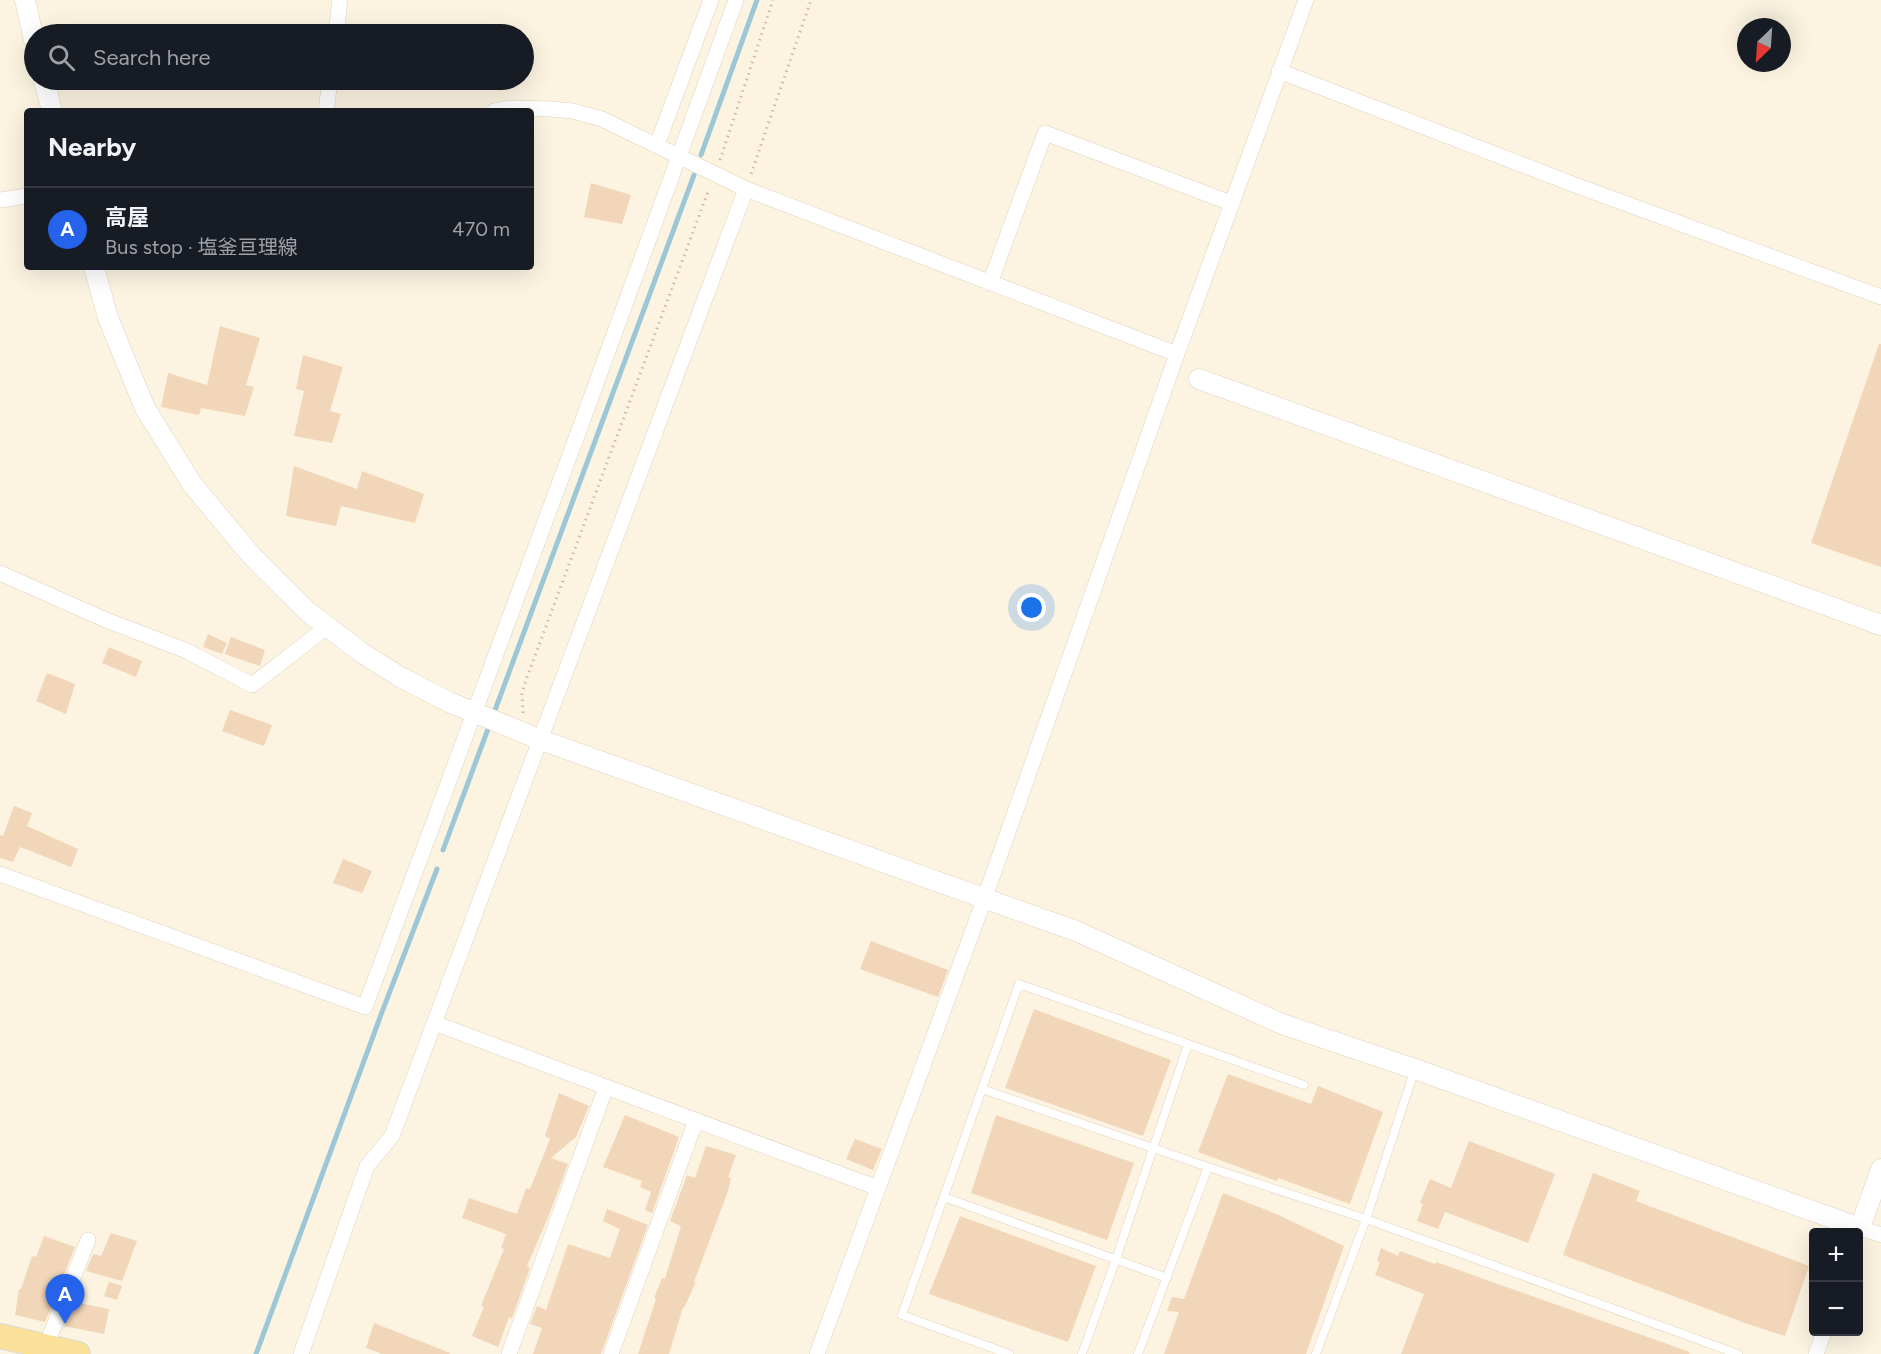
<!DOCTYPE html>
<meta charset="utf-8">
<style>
:root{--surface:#171b24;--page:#20242c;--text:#f1f3f6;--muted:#9ea1a6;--line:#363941;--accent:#2563eb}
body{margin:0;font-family:Figtree,"Noto Sans JP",sans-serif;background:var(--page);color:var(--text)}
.controls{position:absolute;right:18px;bottom:18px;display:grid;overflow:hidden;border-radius:6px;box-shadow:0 6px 24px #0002}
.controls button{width:54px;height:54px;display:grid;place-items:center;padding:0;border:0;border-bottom:2px solid var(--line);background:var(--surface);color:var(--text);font:30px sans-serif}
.compass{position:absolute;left:1737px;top:18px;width:54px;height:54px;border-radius:50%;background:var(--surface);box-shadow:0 6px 24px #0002;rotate:205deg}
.you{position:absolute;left:1032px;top:608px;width:21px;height:21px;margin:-15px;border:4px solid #fff;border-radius:50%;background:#1a73e8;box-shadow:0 0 0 9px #1a73e833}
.badge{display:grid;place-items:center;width:39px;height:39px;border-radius:50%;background:var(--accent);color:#fff;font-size:20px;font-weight:700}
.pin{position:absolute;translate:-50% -50px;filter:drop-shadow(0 2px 3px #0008)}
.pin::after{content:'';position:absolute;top:32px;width:21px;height:18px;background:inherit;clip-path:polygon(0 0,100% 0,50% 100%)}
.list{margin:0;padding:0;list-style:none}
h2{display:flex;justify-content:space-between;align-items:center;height:78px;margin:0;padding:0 24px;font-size:26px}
h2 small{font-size:20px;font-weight:400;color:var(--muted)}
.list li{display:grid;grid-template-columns:39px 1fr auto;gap:18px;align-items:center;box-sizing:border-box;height:84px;padding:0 24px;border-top:2px solid var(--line)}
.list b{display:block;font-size:22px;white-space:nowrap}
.list p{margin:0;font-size:20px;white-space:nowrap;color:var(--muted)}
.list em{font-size:20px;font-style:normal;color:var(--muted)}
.icon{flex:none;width:33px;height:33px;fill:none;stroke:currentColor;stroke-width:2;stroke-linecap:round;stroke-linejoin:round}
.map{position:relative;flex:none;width:1881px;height:1354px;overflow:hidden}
.search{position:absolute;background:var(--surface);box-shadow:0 6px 24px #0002;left:24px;top:24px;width:510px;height:66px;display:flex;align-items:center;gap:15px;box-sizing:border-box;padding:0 21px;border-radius:33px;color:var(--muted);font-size:22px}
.panel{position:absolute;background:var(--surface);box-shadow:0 6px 24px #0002;left:24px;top:108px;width:510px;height:162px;border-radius:6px}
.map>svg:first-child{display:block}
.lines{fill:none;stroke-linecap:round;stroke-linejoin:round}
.stream{stroke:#9cc7d6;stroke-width:5}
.building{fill:#f1d6b9}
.service-casing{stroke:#e0d1bd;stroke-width:9}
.minor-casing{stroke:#e0d1bd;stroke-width:16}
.tertiary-casing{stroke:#e0d1bd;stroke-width:21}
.primary-casing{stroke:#ddd8d3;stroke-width:26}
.path{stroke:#d5b99d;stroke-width:3;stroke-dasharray:1.5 4.5;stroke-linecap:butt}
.service{stroke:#fff;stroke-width:8}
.minor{stroke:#fff;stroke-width:15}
.tertiary{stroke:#fff;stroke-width:20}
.primary{stroke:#fae199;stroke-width:24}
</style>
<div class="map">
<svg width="1881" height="1354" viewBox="0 0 1881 1354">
<rect width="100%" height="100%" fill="#fcf4e1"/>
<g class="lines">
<path class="stream" d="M701,155L757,0
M443,850L694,175
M256,1354L382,1012L437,869"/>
</g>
<path class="building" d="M591,183L631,195L622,224L584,217Z
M220,326L260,338L246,385L254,387L245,416L201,408L199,415L161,407L168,373L207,385Z
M1879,344H1881V567L1811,543Z
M303,355L343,367L330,411L341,414L332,443L294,436L304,391L296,389Z
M294,466L357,489L362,471L424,494L415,523L341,506L336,526L286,516Z
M208,634L227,643L222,654L203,647Z
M231,637L265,650L260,666L225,654Z
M109,647L142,661L136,677L102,663Z
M47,673L75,684L66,714L36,701Z
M230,710L272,725L264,746L222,731Z
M14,806L32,813L27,826L78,849L71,867L20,847L13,862L0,858V835L3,836Z
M343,859L372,871L362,893L333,883Z
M871,941L948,970L938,997L860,969Z
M1034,1009L1171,1060L1143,1136L1005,1088Z
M1228,1074L1311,1104L1318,1086L1383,1112L1350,1204L1278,1178L1277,1181L1198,1152Z
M559,1093L589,1106L576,1137L551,1158L568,1164L549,1215L527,1266L530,1268L512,1318L509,1317L498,1347L472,1336L484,1307L481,1306L504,1249L501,1248L506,1234L462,1218L469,1198L517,1214L526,1188L530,1189L550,1139L545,1136Z
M625,1115L679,1137L652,1213L645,1210L651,1192L640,1187L642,1181L603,1167Z
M996,1115L1134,1163L1107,1240L971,1193Z
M855,1139L882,1149L873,1170L846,1159Z
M1469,1141L1555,1174L1528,1243L1445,1212L1438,1229L1417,1221L1423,1204L1420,1203L1430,1179L1451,1188Z
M706,1146L736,1155L728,1177L731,1178L728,1191L694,1282H696L684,1308L683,1307L669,1354H638L656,1299L654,1298L662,1278L665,1279L681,1226L670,1221L687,1175L695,1178Z
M1593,1173L1640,1191L1636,1201L1809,1266L1785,1336L1745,1323L1563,1255Z
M1223,1193L1274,1213L1344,1246L1306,1354H1164L1179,1312L1167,1311L1172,1297L1184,1299Z
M607,1209L648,1225L601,1354H533L542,1328L530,1324L537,1306L546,1310L568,1244L610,1258L620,1229L603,1221Z
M960,1216L1096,1266L1068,1342L929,1294Z
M111,1233L137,1241L122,1281L86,1271L93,1254L101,1256Z
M44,1236L75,1247L45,1322L15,1315L19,1289H21L32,1256L36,1257Z
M1381,1248L1398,1256L1400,1251L1435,1264L1436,1262L1690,1352L1689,1354H1401L1424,1294L1375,1275L1380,1262L1377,1261Z
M109,1282L122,1286L117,1300L104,1296Z
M74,1302L109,1309L104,1334L64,1326Z
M374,1323L450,1353V1354H382L366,1348Z"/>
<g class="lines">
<defs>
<path id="service" d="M982,1089L1208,1167
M944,1197L1167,1278
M1009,1354L902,1315L1019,984L1304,1085
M1082,1354L1116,1259L1188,1044
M1138,1354L1208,1167L1366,1219L1738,1354
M1316,1354L1366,1219L1415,1069"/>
<path id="minor" d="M336,34L340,0
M1279,71L1575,185L1881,297
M326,111L330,80
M494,111L511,108L550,109L573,111L602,119L746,189L1177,354
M657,145L711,0
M0,200L27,196
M990,283L1045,133L1231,203
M0,573L106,620L187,651L252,685L327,627
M0,874L365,1007L581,425L736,0
M434,1023L878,1188
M1858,1232L1860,1228L1881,1235
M46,1346L88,1240
M301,1354L367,1166L392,1136L746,189
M509,1354L606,1087
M611,1354L696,1120
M817,1354L984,900L1177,354L1306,0
M1816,1354L1824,1332"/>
<path id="tertiary" d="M25,0L34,40
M44,80L52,111
M94,267L108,318L145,408L192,484L251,555L307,611L362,653L402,678L449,702L541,740L1076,931L1282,1024L1415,1069L1860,1228L1881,1169
M1199,379L1881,625"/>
<path id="primary" d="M0,1336L78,1354"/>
</defs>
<use href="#service" class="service-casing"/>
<use href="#minor" class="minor-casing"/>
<use href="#tertiary" class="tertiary-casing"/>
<use href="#primary" class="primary-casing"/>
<path class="path" d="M720,160L773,0
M751,174L811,0
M523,713L522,694L526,680L709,189"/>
<use href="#service" class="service"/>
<use href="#minor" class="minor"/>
<use href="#tertiary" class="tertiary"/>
<use href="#primary" class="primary"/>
</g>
</svg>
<div class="controls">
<button>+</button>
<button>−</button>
</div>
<svg class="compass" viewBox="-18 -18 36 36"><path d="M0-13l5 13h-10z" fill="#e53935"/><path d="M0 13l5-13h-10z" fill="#9ea1a6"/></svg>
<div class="you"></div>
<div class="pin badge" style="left:65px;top:1324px">A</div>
<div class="search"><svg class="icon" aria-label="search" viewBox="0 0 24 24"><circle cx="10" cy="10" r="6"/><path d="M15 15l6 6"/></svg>Search here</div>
<section class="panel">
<h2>Nearby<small></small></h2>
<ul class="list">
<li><span class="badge">A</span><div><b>高屋</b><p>Bus stop · 塩釜亘理線</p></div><em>470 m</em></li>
</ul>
</section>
</div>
